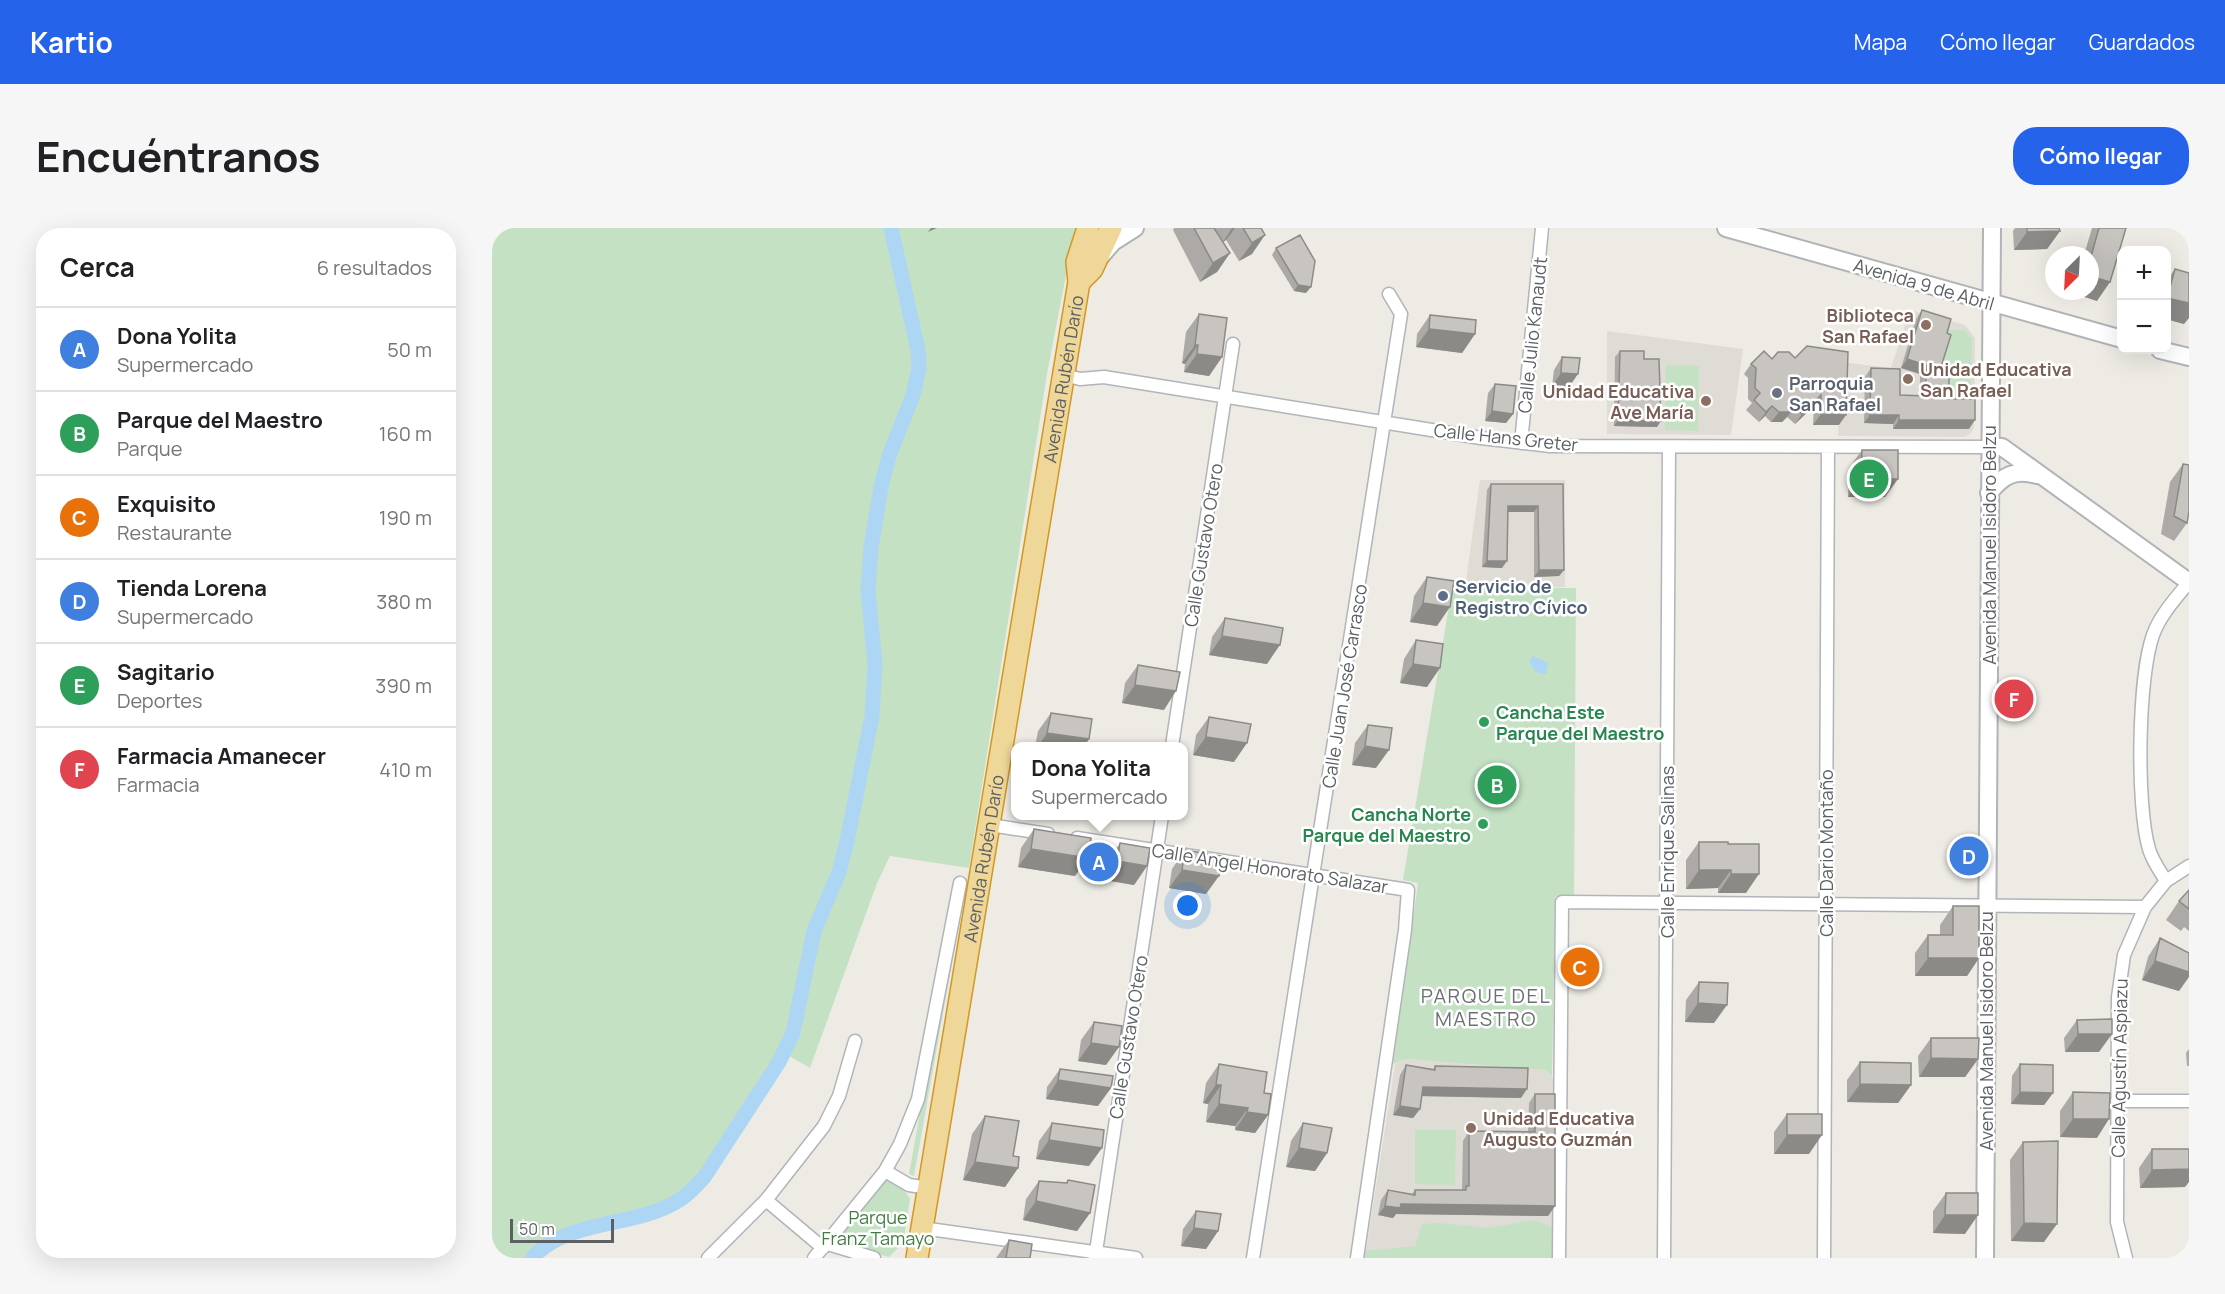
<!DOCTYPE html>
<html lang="es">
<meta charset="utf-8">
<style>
:root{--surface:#fff;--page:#f6f6f6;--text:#202124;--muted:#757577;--line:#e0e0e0;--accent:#2563eb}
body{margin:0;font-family:Manrope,sans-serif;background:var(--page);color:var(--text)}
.controls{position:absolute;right:18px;top:18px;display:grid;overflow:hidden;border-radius:12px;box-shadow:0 6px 24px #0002}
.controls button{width:54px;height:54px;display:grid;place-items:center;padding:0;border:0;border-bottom:2px solid var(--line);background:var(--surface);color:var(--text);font:30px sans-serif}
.compass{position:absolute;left:1553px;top:18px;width:54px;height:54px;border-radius:50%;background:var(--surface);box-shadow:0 6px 24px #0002;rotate:204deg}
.scale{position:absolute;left:18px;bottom:15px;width:104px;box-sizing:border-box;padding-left:6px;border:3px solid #5c5f63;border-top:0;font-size:16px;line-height:21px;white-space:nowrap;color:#5c5f63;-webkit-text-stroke:4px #fff;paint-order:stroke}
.you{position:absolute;left:696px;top:678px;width:21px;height:21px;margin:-15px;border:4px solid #fff;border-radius:50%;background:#1a73e8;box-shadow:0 0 0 9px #1a73e833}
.badge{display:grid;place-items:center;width:39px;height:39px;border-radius:50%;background:var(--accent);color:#fff;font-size:20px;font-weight:700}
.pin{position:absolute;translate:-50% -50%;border:3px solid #fff;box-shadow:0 2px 6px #0006}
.popup{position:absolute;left:519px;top:514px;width:177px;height:78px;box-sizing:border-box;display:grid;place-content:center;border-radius:12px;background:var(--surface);filter:drop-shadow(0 2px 4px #0005);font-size:20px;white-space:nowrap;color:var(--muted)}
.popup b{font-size:22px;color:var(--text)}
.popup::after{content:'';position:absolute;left:50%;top:100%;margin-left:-12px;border:12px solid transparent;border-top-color:var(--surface)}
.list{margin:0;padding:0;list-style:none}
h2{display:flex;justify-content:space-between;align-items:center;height:78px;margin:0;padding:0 24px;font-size:26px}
h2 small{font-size:20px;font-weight:400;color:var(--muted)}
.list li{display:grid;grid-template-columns:39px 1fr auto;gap:18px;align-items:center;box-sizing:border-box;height:84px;padding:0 24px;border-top:2px solid var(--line)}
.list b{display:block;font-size:22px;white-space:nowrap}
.list p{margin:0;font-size:20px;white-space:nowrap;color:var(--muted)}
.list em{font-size:20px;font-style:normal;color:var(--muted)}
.map{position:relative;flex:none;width:1697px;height:1030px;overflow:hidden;border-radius:24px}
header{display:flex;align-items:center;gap:36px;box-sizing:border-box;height:84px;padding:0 30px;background:var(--accent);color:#fff}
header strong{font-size:28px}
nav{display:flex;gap:33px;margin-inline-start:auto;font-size:21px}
.intro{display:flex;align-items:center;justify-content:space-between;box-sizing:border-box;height:144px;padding:0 36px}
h1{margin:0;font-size:42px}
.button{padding:15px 27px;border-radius:24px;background:var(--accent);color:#fff;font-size:21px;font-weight:700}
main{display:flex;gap:36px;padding:0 36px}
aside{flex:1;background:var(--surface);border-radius:24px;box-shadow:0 6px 24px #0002}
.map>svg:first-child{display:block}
.education{fill:#dfdcd6}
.green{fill:#c4e1c4}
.water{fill:#add6f4}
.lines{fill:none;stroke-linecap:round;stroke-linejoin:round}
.stream{stroke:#add6f4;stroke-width:4}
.canal{stroke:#add6f4;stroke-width:15}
.street-casing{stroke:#b1b4b8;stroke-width:15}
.secondary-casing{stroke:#b1b3b7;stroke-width:20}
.highway-casing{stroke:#d4971d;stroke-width:24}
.street{stroke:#fff;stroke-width:12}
.secondary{stroke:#fff;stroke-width:16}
.highway{stroke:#efd799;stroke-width:21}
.wall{fill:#aca9a6}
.shaded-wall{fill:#8c8a87}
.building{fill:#c8c5c1;stroke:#8c8a87;stroke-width:1.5}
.education-dot{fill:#8d6e63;stroke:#fff;stroke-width:2}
.worship-dot{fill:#6b7280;stroke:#fff;stroke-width:2}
.service-dot{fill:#5c6f8a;stroke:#fff;stroke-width:2}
.leisure-dot{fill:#2e9e5b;stroke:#fff;stroke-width:2}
.labels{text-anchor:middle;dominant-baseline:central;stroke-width:5;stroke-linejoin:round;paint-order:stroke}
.street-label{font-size:18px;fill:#5c5f63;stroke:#fff}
.education-label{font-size:18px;font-weight:bold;fill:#785e54;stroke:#fff;text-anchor:end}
.worship-label{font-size:18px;font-weight:bold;fill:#5b616d;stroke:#fff;text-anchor:start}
.service-label{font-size:18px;font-weight:bold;fill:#4e5e75;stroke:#fff;text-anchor:start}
.leisure-label{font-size:18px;font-weight:bold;fill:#27864d;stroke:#fff;text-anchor:start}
.park-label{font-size:18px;fill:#407e41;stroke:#fff}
.neighbourhood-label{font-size:20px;letter-spacing:1.5px;fill:#6d7175;stroke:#fff}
</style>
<header>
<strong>Kartio</strong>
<nav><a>Mapa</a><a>Cómo llegar</a><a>Guardados</a></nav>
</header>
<div class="intro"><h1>Encuéntranos</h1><a class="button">Cómo llegar</a></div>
<main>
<aside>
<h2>Cerca<small>6 resultados</small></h2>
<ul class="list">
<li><span class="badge" style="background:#3f7fe0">A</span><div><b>Dona Yolita</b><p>Supermercado</p></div><em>50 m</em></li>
<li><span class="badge" style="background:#2e9e5b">B</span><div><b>Parque del Maestro</b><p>Parque</p></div><em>160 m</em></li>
<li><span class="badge" style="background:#e8710a">C</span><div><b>Exquisito</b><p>Restaurante</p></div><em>190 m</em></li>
<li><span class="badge" style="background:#3f7fe0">D</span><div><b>Tienda Lorena</b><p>Supermercado</p></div><em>380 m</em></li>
<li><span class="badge" style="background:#2e9e5b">E</span><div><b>Sagitario</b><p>Deportes</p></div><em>390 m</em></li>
<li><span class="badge" style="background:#e0444e">F</span><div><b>Farmacia Amanecer</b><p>Farmacia</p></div><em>410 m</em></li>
</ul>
</aside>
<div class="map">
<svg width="1697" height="1030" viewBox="0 0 1697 1030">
<rect width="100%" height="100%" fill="#edebe4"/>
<path class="education" d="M1418,82L1473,97L1483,110L1482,200L1478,206L1472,209L1346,208L1349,134L1399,140Z
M1115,103L1251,121L1239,207L1115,206Z
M988,252H1073V359L973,360Z
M914,831L1053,842L1063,853L1062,1030H873L903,836Z"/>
<path class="green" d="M0,0H583L555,146L477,640L422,948L417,946L450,763L477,640L398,628L385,655L318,840L289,823C269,854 249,885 228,916C217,933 207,955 190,967C144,1001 75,985 35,1030H0Z
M1453,102H1473L1480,111L1478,175L1451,174Z
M1174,137L1207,138L1206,203L1173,202Z
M960,360H1084L1082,668L1063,669L1060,849L1053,842L914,831L901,836L926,655L911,652Z
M923,902H964L963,957L923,956Z
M394,950L412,962L418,971L411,1015L397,1029L349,1016L346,1011Z
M1041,992L1056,997L1071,1010L1070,1030H861L862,1024L923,1018L930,996L946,995L997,1000Z"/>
<path class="water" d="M1041,428L1056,435L1054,446L1043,444L1037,433Z"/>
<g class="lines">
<path class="stream" d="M0,1023L6,1030"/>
<path class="canal" d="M40,1030C78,989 144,1001 189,971C198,965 206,956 213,948L287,834L301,805L322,703L347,644L355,613L380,488L383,437L376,363L379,319L389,259L397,228L421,167L427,140L426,122L399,0"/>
<defs>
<path id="street" d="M572,147L588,151L612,149L989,210L1058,218L1497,219
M1029,215L1050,0
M680,518L741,116
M498,597L556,606
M585,610L916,662L913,702L865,1030
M1674,653C1668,643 1660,632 1657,621C1644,577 1646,449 1661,407C1668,387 1684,370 1697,354
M1625,873H1697
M393,943L417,957L437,960
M274,972L331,1020
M430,1000L644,1030
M336,1016L382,1030
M216,1030L274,972L332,898L347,868L363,813
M322,1030L393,943L408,916L426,871L468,655
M603,1030L670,588
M761,1030L909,86L897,66
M1067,1030L1070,674L1653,679
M1172,1030L1177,219
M1332,1030L1336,220
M1634,1030L1625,994L1626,769L1632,727L1653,679L1674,653L1697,638"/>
<path id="secondary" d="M1234,0L1630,111
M609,28L621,14L643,0
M1668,122L1697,129
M1497,219H1510L1697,354
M1497,265C1511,247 1523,241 1545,247
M1493,1030L1500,0"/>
<g id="highway">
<path d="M587,54L600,41L619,0"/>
<path id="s1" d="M425,1030L587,54L585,34L596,0"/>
</g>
</defs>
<use href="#street" class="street-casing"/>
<use href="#secondary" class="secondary-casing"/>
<use href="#highway" class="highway-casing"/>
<use href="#street" class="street"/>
<use href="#secondary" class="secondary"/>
<use href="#highway" class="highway"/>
</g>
<path class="wall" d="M682,0H722L738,25L725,44L708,54L681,2Z
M722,0H769L760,26L747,33L734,12L731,14Z
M1523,0H1567L1568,3L1555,21L1522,22L1521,3Z
M1600,0H1634L1605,73L1581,65V63H1598V27H1592Z
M784,20L814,65L802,63L780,27Z
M1683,41L1692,96L1674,91V53Z
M1430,82L1455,105L1449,139L1457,171L1477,201H1401V196L1372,195L1373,149L1379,140L1408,167H1428V146L1409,140L1424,91Z
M707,86L730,129L717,148L692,144L693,136L690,135L694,104Z
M938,87L983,106L970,125L924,119L925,106Z
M1315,118L1347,197H1321L1322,178L1303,196L1295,189L1290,194H1279L1273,188L1267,194L1254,182L1260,175L1256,171V150L1252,146L1259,136L1280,131L1303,130Z
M1128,123L1152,131L1165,199L1122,198L1123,129Z
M1070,129L1077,159L1060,158L1062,142Z
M1003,156L1021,186L1014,195L993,193L996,165Z
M1370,222L1393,269H1356L1357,240Z
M1691,236L1695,295L1682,313L1669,306L1678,254Z
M999,256H1071L1072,342L1067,348L1042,349V284H1016L1010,340L990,339L995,262Z
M935,349L945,398L918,394L922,368Z
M733,390L775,436L717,427L720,409Z
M924,412L935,459L908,455L912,431Z
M646,437L672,482L630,475L633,455Z
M559,485L592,519H543L546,503Z
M717,489L742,534L701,527L704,507Z
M876,497L884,540L860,537L863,515Z
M542,601L583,648L526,639L529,620Z
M1207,614L1236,616L1254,665H1226V660L1194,661V632Z
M628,615L655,638L642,657L613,652L616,633Z
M693,622L714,666L677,660L680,641Z
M1697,662V703L1692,699L1689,703L1674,692L1687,673Z
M1461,678L1487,730L1475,748H1423V725L1436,707H1448V697Z
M1668,710L1687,763L1650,752L1656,729Z
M1207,754L1222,795L1193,794L1194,772Z
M1585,792L1607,824H1573L1572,810Z
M602,794L614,837L586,833L589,812Z
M1439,810L1486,831L1473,849H1427L1426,828Z
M1697,821V838H1695L1694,825Z
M1368,834L1419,857L1406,875L1355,874V852Z
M727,836L772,865L776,887L763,905L743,902V898L714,894L716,876L711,875L714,855Z
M1528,836L1561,865L1552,877L1519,876L1520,848Z
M914,837L941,841L943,838L1029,870L930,868L928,881L921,890L901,887L908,847Z
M568,841L606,878L554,871L555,859Z
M1581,864L1605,910L1568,909V883Z
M1043,866L1063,978L1056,988L904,986L901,990L886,987L889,972L896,962L920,966L923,962H970L971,913L977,903L1036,904L1037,875Z
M1295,886L1317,926H1282V904Z
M493,888L521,928L526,940L513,959L471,952L480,906Z
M560,895L597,938L544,931L547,913Z
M811,895L835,925L823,943L794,939L799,913Z
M1531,914L1552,1014L1519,1013L1518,932Z
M1660,921L1693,959L1648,960L1647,940Z
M576,952L598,985L585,1003L531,992L534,971L547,953L574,955Z
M1454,965L1473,1006L1441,1005V983Z
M704,983L726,1003L714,1021L689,1018L691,1001Z
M517,1012L538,1030H504Z"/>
<path class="shaded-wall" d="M439,0H445L436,4Z
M740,0H743L734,12L731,14Z
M1568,3L1555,21L1522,22L1535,4Z
M773,7L760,26L747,33L760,15Z
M738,25L725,44L708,54L721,35Z
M1598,48L1618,54L1605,73L1581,65L1582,63H1598Z
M806,57L819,59L814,65L802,63Z
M1674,70H1675L1697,75V90L1692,96L1674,91Z
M937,101L983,106L970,125L924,119Z
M703,117H706L693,136L690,135Z
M705,126L730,129L717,148L692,144Z
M1415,131L1434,137L1428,146L1409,140Z
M1069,145L1086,146L1077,159L1060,158Z
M1329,167L1322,178L1303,196L1310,186Z
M1280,178L1273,188L1267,194L1274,184Z
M1303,179L1295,189L1290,194H1279L1287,184Z
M1000,183L1021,186L1014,195L993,193Z
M1329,186L1354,187L1347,197H1321Z
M1378,187H1407L1401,196L1372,195Z
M1126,192L1169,193L1165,199L1122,198Z
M1407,192H1483L1477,201H1401Z
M1369,250L1406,251L1393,269H1356Z
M1016,278H1046L1042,284H1012Z
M995,333H1015L1010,340L990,339Z
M1047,342H1072L1067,348L1042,349Z
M931,375L958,379L945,398L918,394Z
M730,408L788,417L775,436L717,427Z
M921,436L948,440L935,459L908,455Z
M643,457L684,463L672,482L630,475Z
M555,505L597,511L592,519H546Z
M714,509L755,515L742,534L701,527Z
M873,518L897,522L884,540L860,537Z
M539,621L596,630L583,648L526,639Z
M625,633L655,638L642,657L613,652Z
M690,642L727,648L714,666L677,660Z
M1207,642H1239L1226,660L1194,661Z
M1239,646H1267L1254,665H1226Z
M1436,730H1487L1475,748H1423Z
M1663,733L1697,744V749L1687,763L1650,752Z
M1206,775L1235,777L1222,795L1193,794Z
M1586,806H1620L1607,824H1573Z
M599,815L627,819L614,837L586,833Z
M1439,830L1486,831L1473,849H1427Z
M566,852L619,860L606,878L554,871Z
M1368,856L1419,857L1406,875L1355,874Z
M724,857H729L716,876L711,875Z
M931,859L1035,861L1029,870L925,868Z
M1528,864L1561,865L1552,877L1519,876Z
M727,876L756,880L743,898L714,894Z
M908,878L928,881L921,890L901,887Z
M755,884L776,887L763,905L743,902Z
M1581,891H1617L1605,910L1568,909Z
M1295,907H1330L1317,926H1282Z
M557,912L610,920L597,938L544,931Z
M807,920L835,925L823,943L794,939Z
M483,934L526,940L513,959L471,952Z
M1697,941V954L1693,959L1648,960L1660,942Z
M544,973L598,985L585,1003L531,992Z
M909,976L1063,978L1056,988L904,986L901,990L886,987L893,978Z
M1453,987H1486L1473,1006L1441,1005Z
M1532,995L1565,996L1552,1014L1519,1013Z
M702,1000L726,1003L714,1021L689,1018Z"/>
<path class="building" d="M702,0H722L738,25L721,35Z
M751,0H769L773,7L760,15Z
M1535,0H1567L1568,3L1535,4Z
M1607,0H1634L1618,54L1598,48V32Z
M808,7L823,33L819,59L806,57L784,20Z
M1683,41L1697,45V75L1675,70Z
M1430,82L1459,91L1455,105L1459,107L1449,139H1457V171H1483V192H1407V187H1378L1379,140L1408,141V167L1434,168V137L1415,131Z
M707,86L735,90L730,129L705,126L706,117H703Z
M938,87L984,92L983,106L937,101Z
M1315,118L1356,124L1354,187L1329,186V167L1310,186L1303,179L1297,184H1287L1280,178L1274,184L1262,172L1268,165L1263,160L1264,140L1259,136L1272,123L1280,131L1286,124H1297L1303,130Z
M1128,123H1152V131H1167L1169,193L1126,192Z
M1070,129L1088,130L1086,146L1069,145Z
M1003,156L1024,158L1021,186L1000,183Z
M1370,222H1406V251L1369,250Z
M1691,236L1697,237V283L1695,295L1682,288Z
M999,256H1071L1072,342H1047L1046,278H1016L1015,333H995Z
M935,349L962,353L958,379L931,375Z
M733,390L791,400L788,417L730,408Z
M924,412L951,416L948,440L921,436Z
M646,437L688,444L684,463L643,457Z
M559,485L600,491L597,511L555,505Z
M717,489L759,496L755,515L714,509Z
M876,497L900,500L897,522L873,518Z
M542,601L599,610L596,630L539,621Z
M1207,614H1236V616H1267V646H1239V642H1207Z
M628,615L658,620L655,638L625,633Z
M693,622L730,628L727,648L690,642Z
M1697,662V681L1687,673Z
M1461,678H1487V730H1436V707H1461Z
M1668,710L1697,725V744L1663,733Z
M1207,754L1236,755L1235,777L1206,775Z
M1620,791V806H1586L1585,792Z
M602,794L630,798L627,819L599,815Z
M1439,810H1487L1486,831L1439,830Z
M1368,834L1419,835V857L1368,856Z
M727,836L775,844L772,865L779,866L776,887L755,884L756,880L727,876L729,857H724Z
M1528,836L1561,837V865L1528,864Z
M914,837L943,842V838L1036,840L1035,861L931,859L928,881L908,878Z
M568,841L621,848L619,860L566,852Z
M1581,864L1618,865L1617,891H1581Z
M1043,866H1063V978L909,976L908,980L893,978L896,962L923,967V962H974V958H977V903L1043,904Z
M1295,886H1330V907H1295Z
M493,888L527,893L521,928L527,929L526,940L483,934Z
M560,895L612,902L610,920L557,912Z
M811,895L840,900L835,925L807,920Z
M1566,913L1565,996L1532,995L1531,914Z
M1660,921H1697V941L1660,942Z
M576,952L603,957L598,985L544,973L547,953L575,955Z
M1454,965H1486V987H1453Z
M704,983L729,986L726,1003L702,1000Z
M517,1012L540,1016L538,1030H514Z"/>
<g class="education-dot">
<circle cx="1434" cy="97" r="6"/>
<circle cx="1416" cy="151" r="6"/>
<circle cx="1214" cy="173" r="6"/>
<circle cx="979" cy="900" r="6"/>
</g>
<circle class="worship-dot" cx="1285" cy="165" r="6"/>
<circle class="service-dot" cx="951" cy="368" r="6"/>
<g class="leisure-dot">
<circle cx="992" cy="494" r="6"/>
<circle cx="991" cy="596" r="6"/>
</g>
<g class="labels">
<g class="street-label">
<text transform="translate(1432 56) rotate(16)">Avenida 9 de Abril</text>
<text transform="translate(1040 107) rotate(-84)">Calle Julio Kanaudt</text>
<text stroke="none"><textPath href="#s1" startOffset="891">Avenida Rubén Darío</textPath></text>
<text transform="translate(1014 209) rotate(6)">Calle Hans Greter</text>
<text transform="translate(711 317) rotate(-81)">Calle Gustavo Otero</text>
<text transform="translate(1497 317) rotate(-90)">Avenida Manuel Isidoro Belzu</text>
<text transform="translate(852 458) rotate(-81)">Calle Juan José Carrasco</text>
<text transform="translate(1175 624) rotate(-90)">Calle Enrique Salinas</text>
<text transform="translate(1334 625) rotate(-90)">Calle Dario Montaño</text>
<text stroke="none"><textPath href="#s1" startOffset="405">Avenida Rubén Darío</textPath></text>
<text transform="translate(778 640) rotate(9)">Calle Angel Honorato Salazar</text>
<text transform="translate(1494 803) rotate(-90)">Avenida Manuel Isidoro Belzu</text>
<text transform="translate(636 809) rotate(-81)">Calle Gustavo Otero</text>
<text transform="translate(1627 840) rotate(-89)">Calle Agustín Aspiazu</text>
</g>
<g class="education-label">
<text x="1422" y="87">Biblioteca<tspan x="1422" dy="21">San Rafael</tspan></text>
<text x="1428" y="141" text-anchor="start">Unidad Educativa<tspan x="1428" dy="21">San Rafael</tspan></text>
<text x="1202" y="163">Unidad Educativa<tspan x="1202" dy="21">Ave María</tspan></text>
<text x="991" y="890" text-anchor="start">Unidad Educativa<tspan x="991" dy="21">Augusto Guzmán</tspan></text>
</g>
<g class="worship-label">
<text x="1297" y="155">Parroquia<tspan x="1297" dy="21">San Rafael</tspan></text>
</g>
<g class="service-label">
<text x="963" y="358">Servicio de<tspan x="963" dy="21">Registro Cívico</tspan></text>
</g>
<g class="leisure-label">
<text x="1004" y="484">Cancha Este<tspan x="1004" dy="21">Parque del Maestro</tspan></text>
<text x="979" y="586" text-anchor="end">Cancha Norte<tspan x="979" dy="21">Parque del Maestro</tspan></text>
</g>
<g class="park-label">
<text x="386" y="989">Parque<tspan x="386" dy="21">Franz Tamayo</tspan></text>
</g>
<g class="neighbourhood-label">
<text x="994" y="767">PARQUE DEL<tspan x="994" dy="23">MAESTRO</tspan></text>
</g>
</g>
</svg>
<div class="controls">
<button>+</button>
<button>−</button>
</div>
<svg class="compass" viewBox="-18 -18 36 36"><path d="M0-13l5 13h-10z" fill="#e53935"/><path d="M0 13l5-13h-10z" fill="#757577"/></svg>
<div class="scale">50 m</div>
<div class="you"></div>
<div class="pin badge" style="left:607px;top:634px;background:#3f7fe0">A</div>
<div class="popup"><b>Dona Yolita</b>Supermercado</div>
<div class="pin badge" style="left:1005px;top:557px;background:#2e9e5b">B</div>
<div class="pin badge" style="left:1088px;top:739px;background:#e8710a">C</div>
<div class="pin badge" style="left:1477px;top:628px;background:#3f7fe0">D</div>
<div class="pin badge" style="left:1377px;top:251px;background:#2e9e5b">E</div>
<div class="pin badge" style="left:1522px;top:471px;background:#e0444e">F</div>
</div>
</main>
